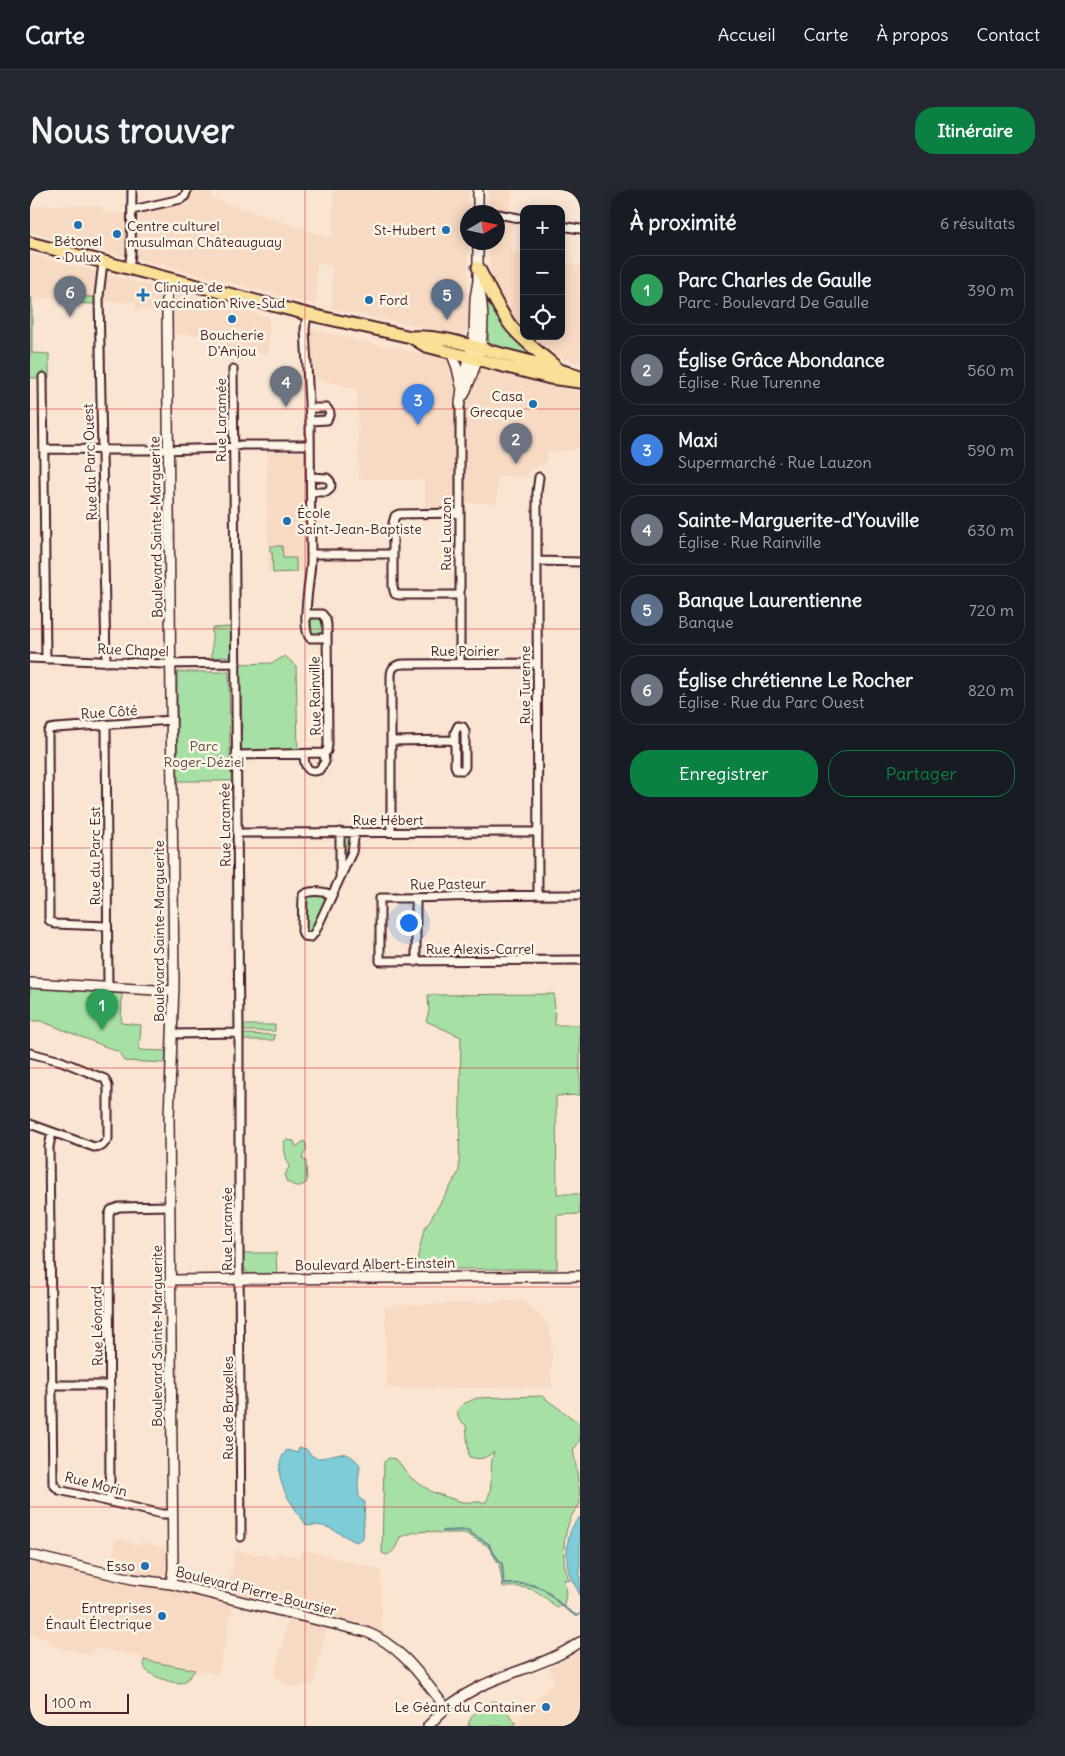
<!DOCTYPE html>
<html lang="fr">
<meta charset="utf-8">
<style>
:root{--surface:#171b24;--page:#242831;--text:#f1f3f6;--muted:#9ea1a6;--line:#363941;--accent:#0b8043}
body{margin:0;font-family:Delius,sans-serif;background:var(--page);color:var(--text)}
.controls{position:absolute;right:15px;top:15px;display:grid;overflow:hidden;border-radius:10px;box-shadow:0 2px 12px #0003}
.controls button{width:45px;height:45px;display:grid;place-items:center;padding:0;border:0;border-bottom:1px solid var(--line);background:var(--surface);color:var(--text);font:25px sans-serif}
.compass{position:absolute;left:430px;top:15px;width:45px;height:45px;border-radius:50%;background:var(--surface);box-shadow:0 2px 12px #0003;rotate:81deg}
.scale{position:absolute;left:15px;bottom:12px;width:84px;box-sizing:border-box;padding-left:5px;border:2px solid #4a1f2b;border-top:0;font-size:14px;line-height:18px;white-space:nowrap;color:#4a1f2b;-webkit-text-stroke:4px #fcf5e5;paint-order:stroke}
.you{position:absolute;left:378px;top:732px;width:18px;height:18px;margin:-12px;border:4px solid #fff;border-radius:50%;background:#1a73e8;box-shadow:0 0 0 8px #1a73e833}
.badge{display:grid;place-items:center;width:32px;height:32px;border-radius:50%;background:var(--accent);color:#fff;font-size:16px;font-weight:700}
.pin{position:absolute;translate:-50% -41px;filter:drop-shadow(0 1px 2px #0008)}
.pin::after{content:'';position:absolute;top:26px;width:18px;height:15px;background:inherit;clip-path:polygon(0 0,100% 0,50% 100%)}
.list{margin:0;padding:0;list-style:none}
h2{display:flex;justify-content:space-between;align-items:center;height:65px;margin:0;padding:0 20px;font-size:21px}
h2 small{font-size:16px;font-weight:400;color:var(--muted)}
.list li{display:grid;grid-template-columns:32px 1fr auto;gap:15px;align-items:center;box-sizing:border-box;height:70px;margin:0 10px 10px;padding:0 10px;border:1px solid var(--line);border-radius:20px}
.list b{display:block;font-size:19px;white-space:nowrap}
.list p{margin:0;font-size:16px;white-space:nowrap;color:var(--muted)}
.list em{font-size:16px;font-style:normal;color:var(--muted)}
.actions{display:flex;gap:10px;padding:15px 20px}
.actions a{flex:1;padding:11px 0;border:1px solid var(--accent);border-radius:20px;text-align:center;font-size:18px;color:var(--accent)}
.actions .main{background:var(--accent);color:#fff}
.icon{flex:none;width:28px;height:28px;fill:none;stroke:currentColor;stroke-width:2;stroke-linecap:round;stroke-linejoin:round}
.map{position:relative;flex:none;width:550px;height:1536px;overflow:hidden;border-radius:20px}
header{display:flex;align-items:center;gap:30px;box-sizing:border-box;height:70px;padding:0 25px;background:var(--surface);border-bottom:1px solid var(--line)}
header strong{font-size:24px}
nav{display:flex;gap:28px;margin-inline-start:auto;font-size:18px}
.intro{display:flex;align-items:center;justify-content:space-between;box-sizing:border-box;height:120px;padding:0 30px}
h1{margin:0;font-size:35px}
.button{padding:12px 22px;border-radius:20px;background:var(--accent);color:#fff;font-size:18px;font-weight:700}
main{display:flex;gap:30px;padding:0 30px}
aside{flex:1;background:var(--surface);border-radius:20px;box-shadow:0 2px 12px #0003}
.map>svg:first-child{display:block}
.built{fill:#f7dac4}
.green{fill:#a7e0a5;stroke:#788068}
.water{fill:#7dcdd8;stroke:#698793}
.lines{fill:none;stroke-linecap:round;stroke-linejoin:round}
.stream{stroke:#698793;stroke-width:2}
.minor-casing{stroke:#4a1f2b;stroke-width:11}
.tertiary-casing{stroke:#4a1f2b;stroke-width:12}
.trunk-casing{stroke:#4a1f2b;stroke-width:15}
.minor{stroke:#fcf5e5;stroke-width:7}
.tertiary{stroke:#fcf5e5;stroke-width:9}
.trunk{stroke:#fadf96;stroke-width:11}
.grid{fill:none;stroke:#d62828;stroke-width:1;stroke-opacity:0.55}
.poi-dot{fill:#1f6fb2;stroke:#fcf5e5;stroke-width:2}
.labels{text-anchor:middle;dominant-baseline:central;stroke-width:5;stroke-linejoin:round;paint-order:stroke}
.poi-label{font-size:14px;fill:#4a1f2b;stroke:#fcf5e5;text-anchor:end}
.street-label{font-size:14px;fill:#4a1f2b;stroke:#fcf5e5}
.park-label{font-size:14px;fill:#614f4a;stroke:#fcf5e5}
</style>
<header>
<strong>Carte</strong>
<nav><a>Accueil</a><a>Carte</a><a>À propos</a><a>Contact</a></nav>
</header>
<div class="intro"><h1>Nous trouver</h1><a class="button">Itinéraire</a></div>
<main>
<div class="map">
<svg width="550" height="1536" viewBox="0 0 550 1536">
<rect width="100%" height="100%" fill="#f9e5d2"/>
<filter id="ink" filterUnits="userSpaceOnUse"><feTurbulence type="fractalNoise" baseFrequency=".02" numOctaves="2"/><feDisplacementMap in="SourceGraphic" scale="10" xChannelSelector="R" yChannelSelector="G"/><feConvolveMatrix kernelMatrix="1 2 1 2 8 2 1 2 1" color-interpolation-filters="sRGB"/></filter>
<g filter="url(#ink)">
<path class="built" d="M303,0H438V136L436,142L428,144L302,119V77L287,73L286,115L106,68V28L109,23L155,12L158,9L160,1H182V9L302,48Z
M458,0H482L479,22L459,18Z
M0,15L11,18V15L73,16V23H97L96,65L93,66L0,42Z
M468,28L483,31L480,52L483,53L481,61L494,64V143L479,125L467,103L461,83L458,53L468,52Z
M0,64L65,81L67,86V109L0,108Z
M531,72L550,76V173L535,169L519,161L497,146H531Z
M76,84L131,99L132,120H106V112H74Z
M145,102L239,127V165L219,160L210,173L200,170L193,146L170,147L169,145L144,144L143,103Z
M279,138L339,153L413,167L420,171L425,186V312L423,319L395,320L394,290L329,289L327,199L283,188Z
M457,178L550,203V258H545V260L519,261L514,277L509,276L504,277L499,282L498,287H467V313H433V235H434L436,219L446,183L451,179Z
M237,262H270L275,266L277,382L238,383Z
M492,1111L512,1126L518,1137L522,1151L521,1197L357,1198L355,1116Z
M86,1349L109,1355L113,1352L137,1359V1381L135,1384L129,1387V1389H123L79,1381Z
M205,1360L247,1368L248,1363L270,1367L274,1360L351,1380L352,1440L356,1445L332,1436L197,1402Z
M0,1370L79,1389L141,1399L204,1413L188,1484L110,1470V1466L65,1458L63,1465L21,1456L14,1448L0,1445Z
M259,1427L297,1437L283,1496L275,1494L272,1498L259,1496L244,1486Z
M550,1460V1536H483L524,1490L520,1478Z"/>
<path class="green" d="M36,106L62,107H65L66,110L63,114L41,113L37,111Z
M455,107L474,138L502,164L501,166L459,155Z
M0,108H2V163L19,164V188H0Z
M240,356H252L253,368H266V382L243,383L242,362H240Z
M284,427H290L293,428L294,440L291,444L283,445L280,441V432Z
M201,437V466L182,468V438Z
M255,466L266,476L268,561L211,560L210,547L212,538L210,474L243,473Z
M147,482H199L200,579L203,591H148Z
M430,540L431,576L429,577L428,541Z
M315,646H319L321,649L320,659L313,672V648Z
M278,705H291L295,711L281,742L279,743L275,741V706Z
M0,798L92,804L91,833L111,835L109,860L136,861L135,873L94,871L89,862L11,831H0Z
M524,804L525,835H550V905L526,906L527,1004H550V1024L527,1025V1079H385L394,1040L429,982L431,847L396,831L399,821L398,805Z
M213,835H245V841H213Z
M213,844L245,845L244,850H213Z
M256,950L264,951L266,957L274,951C279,957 275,962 272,968L276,971L277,992C269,999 264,996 256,991L255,985L259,977C256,969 254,960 254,951Z
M213,1063H246L247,1084H218L213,1077Z
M512,1206L550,1234V1251L543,1260C546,1272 550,1302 550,1314C548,1318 543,1322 541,1327C533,1346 530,1372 540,1391L534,1389L536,1404L534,1415L527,1418C506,1399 502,1396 473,1397L469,1374L458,1356L435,1343H410L397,1341L382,1343L370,1347C367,1355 365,1361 357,1365L352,1363L354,1272L359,1268L366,1269L381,1288L402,1302L432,1312H456C465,1297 458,1278 464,1262C453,1269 452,1270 439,1267L436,1235L429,1230L427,1221L433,1214L447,1208Z
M114,1470L165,1480C161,1485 157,1492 150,1493C144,1494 122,1486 117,1481C114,1478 114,1475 114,1470Z
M463,1511C475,1514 477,1524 486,1533L483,1536H438C440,1523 453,1517 463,1511Z"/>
<path class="water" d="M269,1257L276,1259C292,1284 308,1246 330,1275L328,1293L329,1308L335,1312L333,1348L326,1352C309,1344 297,1332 277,1336C263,1316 236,1283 257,1260L267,1263Z
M550,1327V1405C546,1396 540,1389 538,1379C535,1363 537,1338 550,1327Z"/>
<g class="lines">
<path class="stream" d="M413,1341L438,1340L442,1344L459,1354L461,1360L472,1374L474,1394C487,1394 504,1392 516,1401C528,1411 532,1418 547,1426L550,1424"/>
<defs>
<path id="minor" d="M102,20L151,9L155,6L157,0
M448,21L461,22
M468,24L494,29
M531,36L550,39
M73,72L69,106L76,472
M99,79L101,63L102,0
M277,124L275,139L280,231L281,371C281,386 270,438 280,448H297
M203,179L209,843V1077L211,1347
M13,187L16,469
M430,214V474
M279,218H297L300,223L297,230L280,231
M14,259L131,260L196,258L211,255H280
M281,287L297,288C301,291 302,294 300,299L296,302H281
M429,323L369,324L365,326L363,333V397L365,404L369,405H430
M281,364H363
M507,371L550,372
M0,468L133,474L206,473
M76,535L78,798
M428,536L433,537L435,541V577L433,580H427L425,576V542Z
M361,551L425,550
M274,564C274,575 277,584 289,580L295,572L294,563L297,561L298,554L297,435L296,429L292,424H277
M206,565L294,563
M310,642V685
M361,642V486C361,477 366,474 375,474L507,473
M207,643L508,642
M508,704L507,381V302L509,287
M302,705C294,701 280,700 273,705L272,741L274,746L281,747L285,742L322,662L325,642
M550,705C483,704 417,708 350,708V771L550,770
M77,736L25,734L19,730L18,542L20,539L26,538L142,530
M386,772V708
M142,844L209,843
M0,863L31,871L75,889L78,896V949L72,956L64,957L0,934
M22,942L19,957L23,1294L29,1300L132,1324H142
M21,1195H80
M80,1311L79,1025L81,1020L89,1017L140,1016"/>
<path id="tertiary" d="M448,0V22
M421,162L427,178L431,196
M434,205C451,166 458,139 449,96
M430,214L433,189L444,148L445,108L448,91V52
M0,793L144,801
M141,1090L550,1086
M0,1365L102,1389L141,1394L336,1442C371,1455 393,1489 416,1518
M141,1394L143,1379L139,928L144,794L137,125V102L141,89
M398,1536C413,1519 430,1506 451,1496C484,1480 519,1474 550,1452"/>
<path id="trunk" d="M0,53L277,124L381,147C410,145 437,155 464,162C493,170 522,176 550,187
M448,77C459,97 467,118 481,136C493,151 510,163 525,176
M381,147L396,156L520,188L550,192"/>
</defs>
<use href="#minor" class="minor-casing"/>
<use href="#tertiary" class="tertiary-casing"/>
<use href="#trunk" class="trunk-casing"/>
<use href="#minor" class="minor"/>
<use href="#tertiary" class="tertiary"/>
<use href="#trunk" class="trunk"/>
</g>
</g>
<path class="grid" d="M275,0V1536M0,219H550M0,439H550M0,658H550M0,878H550M0,1097H550M0,1317H550"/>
<g class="poi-dot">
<circle cx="48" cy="35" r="5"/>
<circle cx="416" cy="40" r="5"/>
<circle cx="87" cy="44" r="5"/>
<path d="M110.5 97.5h5v5h5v5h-5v5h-5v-5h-5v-5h5z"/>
<circle cx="339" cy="110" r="5"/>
<circle cx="202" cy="129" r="5"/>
<circle cx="503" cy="214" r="5"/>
<circle cx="257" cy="331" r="5"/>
<circle cx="115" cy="1376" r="5"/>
<circle cx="132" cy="1426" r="5"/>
<circle cx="516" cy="1517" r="5"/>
</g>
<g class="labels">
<g class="poi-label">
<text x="97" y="36" text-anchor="start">Centre culturel<tspan x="97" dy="16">musulman Châteauguay</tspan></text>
<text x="406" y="40">St-Hubert</text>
<text x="48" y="51" text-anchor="middle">Bétonel<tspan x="48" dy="16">- Dulux</tspan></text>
<text x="124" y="97" text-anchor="start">Clinique de<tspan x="124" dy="16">vaccination Rive-Sud</tspan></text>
<text x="349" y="110" text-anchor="start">Ford</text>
<text x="202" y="145" text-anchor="middle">Boucherie<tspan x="202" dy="16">D'Anjou</tspan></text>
<text x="493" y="206">Casa<tspan x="493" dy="16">Grecque</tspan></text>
<text x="267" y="323" text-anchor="start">École<tspan x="267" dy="16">Saint-Jean-Baptiste</tspan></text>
<text x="105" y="1376">Esso</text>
<text x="122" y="1418">Entreprises<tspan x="122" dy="16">Énault Électrique</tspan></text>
<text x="506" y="1517">Le Géant du Container</text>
</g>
<g class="street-label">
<text transform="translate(191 230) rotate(-90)">Rue Laramée</text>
<text transform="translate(60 272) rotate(-92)">Rue du Parc Ouest</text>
<text transform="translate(126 337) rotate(-91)">Boulevard Sainte-Marguerite</text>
<text transform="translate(416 344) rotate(-90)">Rue Lauzon</text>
<text transform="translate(103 460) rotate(2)">Rue Chapel</text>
<text x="435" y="461">Rue Poirier</text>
<text transform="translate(495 495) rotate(-90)">Rue Turenne</text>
<text transform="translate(285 506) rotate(-91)">Rue Rainville</text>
<text transform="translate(79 522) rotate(-4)">Rue Côté</text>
<text x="358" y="630">Rue Hébert</text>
<text transform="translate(195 635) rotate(-91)">Rue Laramée</text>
<text transform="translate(65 666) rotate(-90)">Rue du Parc Est</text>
<text transform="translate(418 694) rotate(-1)">Rue Pasteur</text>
<text transform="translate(129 741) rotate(-90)">Boulevard Sainte-Marguerite</text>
<text x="450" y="759">Rue Alexis-Carrel</text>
<text transform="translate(197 1039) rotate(-90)">Rue Laramée</text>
<text transform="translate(345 1074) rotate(-1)">Boulevard Albert-Einstein</text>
<text transform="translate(67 1136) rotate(-91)">Rue Léonard</text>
<text transform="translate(127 1146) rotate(-90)">Boulevard Sainte-Marguerite</text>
<text transform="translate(198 1218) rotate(-90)">Rue de Bruxelles</text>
<text transform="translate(66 1294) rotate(14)">Rue Morin</text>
<text transform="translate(226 1401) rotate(14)">Boulevard Pierre-Boursier</text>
</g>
<g class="park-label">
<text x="174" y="556">Parc<tspan x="174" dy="16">Roger-Déziel</tspan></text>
</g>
</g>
</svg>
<div class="controls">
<button>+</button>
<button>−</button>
<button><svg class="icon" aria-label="locate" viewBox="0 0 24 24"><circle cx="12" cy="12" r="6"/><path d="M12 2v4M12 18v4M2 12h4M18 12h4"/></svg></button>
</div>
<svg class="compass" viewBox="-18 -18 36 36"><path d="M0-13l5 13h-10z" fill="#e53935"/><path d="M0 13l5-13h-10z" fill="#9ea1a6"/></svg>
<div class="scale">100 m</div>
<div class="you"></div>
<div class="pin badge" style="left:72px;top:840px;background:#2e9e5b">1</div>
<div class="pin badge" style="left:486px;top:274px;background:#6b7280">2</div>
<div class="pin badge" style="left:388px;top:235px;background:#3f7fe0">3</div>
<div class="pin badge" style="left:256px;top:217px;background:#6b7280">4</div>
<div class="pin badge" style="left:417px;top:130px;background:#5c6f8a">5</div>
<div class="pin badge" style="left:40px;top:127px;background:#6b7280">6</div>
</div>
<aside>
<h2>À proximité<small>6 résultats</small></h2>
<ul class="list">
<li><span class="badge" style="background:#2e9e5b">1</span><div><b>Parc Charles de Gaulle</b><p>Parc · Boulevard De Gaulle</p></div><em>390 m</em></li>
<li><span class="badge" style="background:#6b7280">2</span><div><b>Église Grâce Abondance</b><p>Église · Rue Turenne</p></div><em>560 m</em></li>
<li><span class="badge" style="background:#3f7fe0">3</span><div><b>Maxi</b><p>Supermarché · Rue Lauzon</p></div><em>590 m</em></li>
<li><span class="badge" style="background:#6b7280">4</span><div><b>Sainte-Marguerite-d'Youville</b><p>Église · Rue Rainville</p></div><em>630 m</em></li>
<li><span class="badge" style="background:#5c6f8a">5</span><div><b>Banque Laurentienne</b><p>Banque</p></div><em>720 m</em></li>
<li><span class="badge" style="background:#6b7280">6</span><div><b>Église chrétienne Le Rocher</b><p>Église · Rue du Parc Ouest</p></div><em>820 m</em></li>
</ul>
<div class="actions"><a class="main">Enregistrer</a><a>Partager</a></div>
</aside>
</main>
